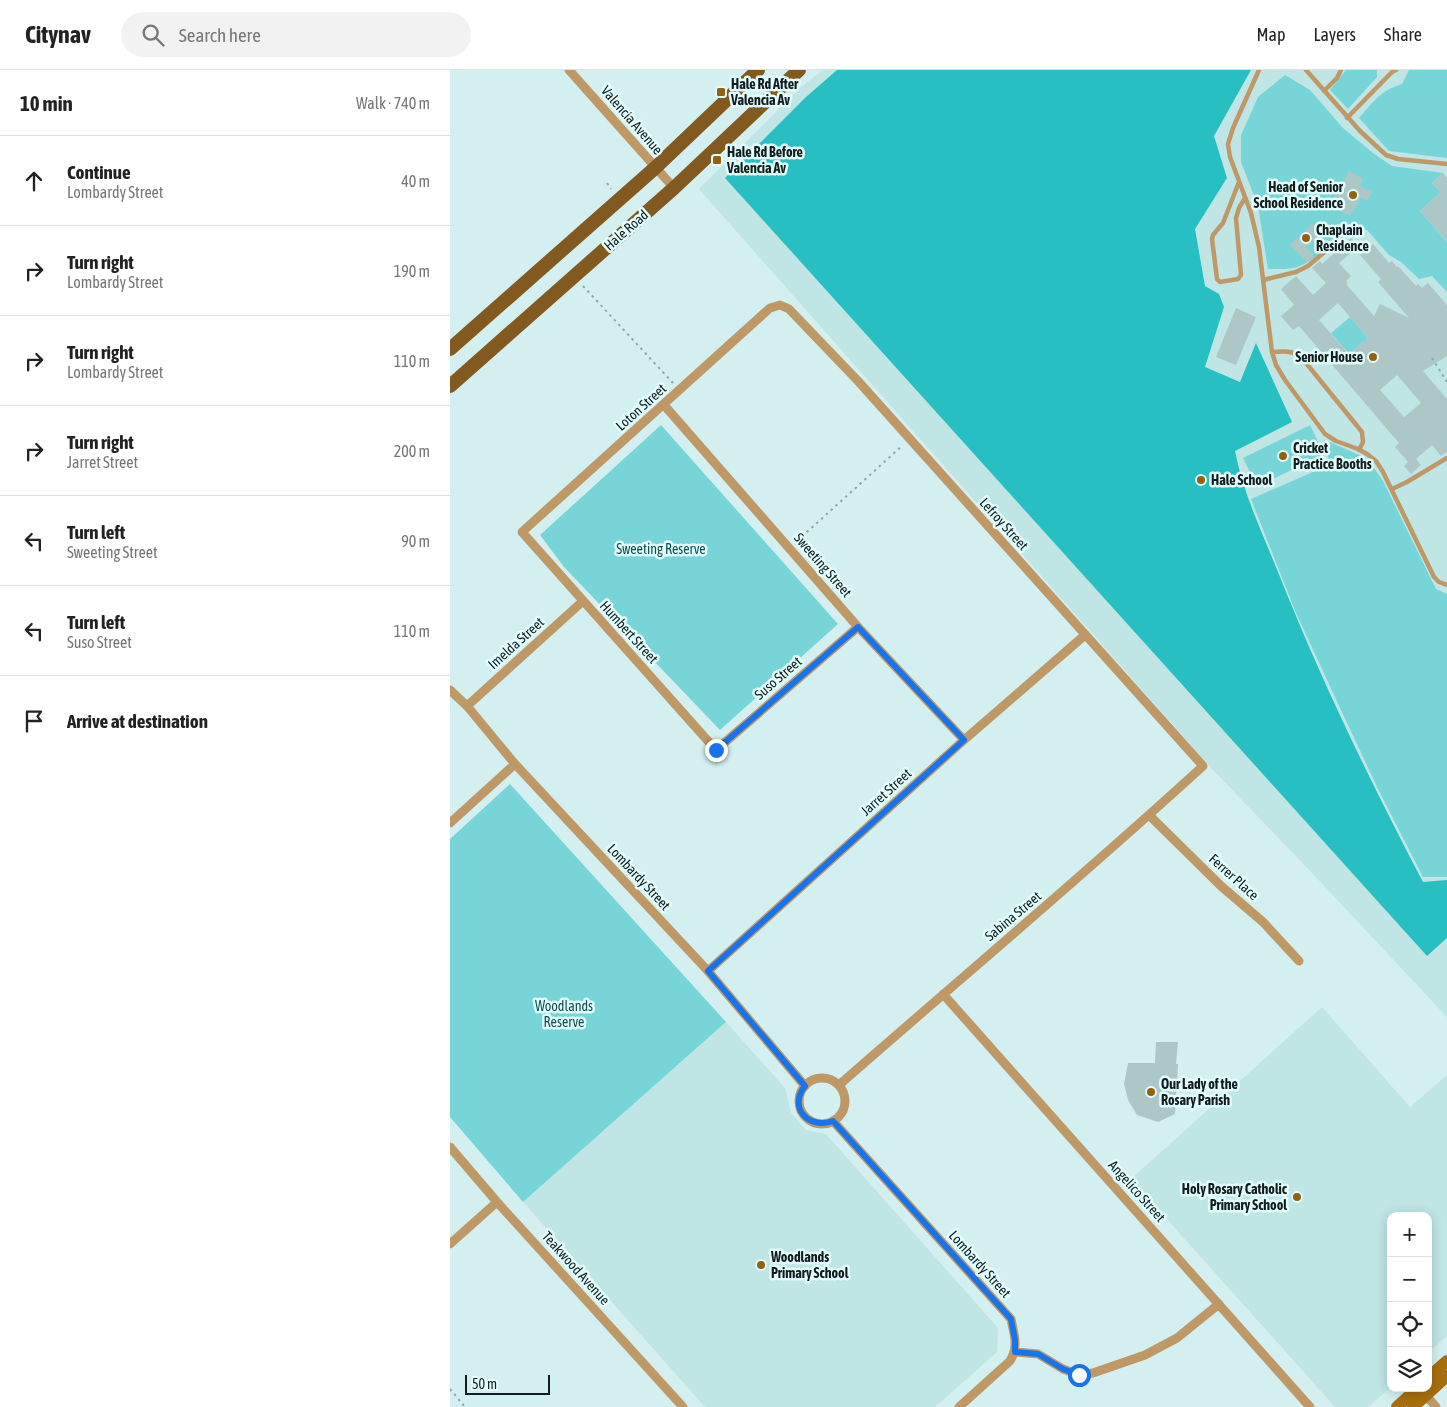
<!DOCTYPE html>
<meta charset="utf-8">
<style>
:root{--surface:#fff;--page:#f2f2f2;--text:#222;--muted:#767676;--line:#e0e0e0}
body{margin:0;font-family:"Asap Condensed",sans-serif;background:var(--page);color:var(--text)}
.controls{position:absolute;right:15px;bottom:15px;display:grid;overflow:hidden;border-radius:10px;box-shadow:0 2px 12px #0003}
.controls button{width:45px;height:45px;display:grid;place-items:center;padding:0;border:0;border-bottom:1px solid var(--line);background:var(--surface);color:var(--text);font:25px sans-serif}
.scale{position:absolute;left:15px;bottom:12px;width:85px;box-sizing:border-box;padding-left:5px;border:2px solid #121c1c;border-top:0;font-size:14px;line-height:18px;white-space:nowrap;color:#121c1c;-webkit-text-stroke:4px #e1fdfd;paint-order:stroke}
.stop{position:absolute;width:15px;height:15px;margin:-11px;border:4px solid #1a73e8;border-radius:50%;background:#fff}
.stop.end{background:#1a73e8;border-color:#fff;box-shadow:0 1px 5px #0008}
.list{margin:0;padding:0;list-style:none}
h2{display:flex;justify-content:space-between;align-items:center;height:65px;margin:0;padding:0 20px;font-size:21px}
h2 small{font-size:16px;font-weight:400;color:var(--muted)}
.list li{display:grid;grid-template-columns:32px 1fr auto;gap:15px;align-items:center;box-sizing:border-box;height:90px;padding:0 20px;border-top:1px solid var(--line)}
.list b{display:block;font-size:19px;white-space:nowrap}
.list p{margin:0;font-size:16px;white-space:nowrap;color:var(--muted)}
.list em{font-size:16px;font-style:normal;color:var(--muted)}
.icon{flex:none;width:28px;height:28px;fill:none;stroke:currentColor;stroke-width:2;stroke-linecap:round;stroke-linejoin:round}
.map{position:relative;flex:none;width:997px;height:1337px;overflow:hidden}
header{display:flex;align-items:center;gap:30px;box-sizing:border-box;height:70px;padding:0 25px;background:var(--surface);border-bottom:1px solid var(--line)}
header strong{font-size:24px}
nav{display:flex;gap:28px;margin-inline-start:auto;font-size:18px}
.search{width:350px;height:45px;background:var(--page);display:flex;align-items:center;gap:12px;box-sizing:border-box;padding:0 18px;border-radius:28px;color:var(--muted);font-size:19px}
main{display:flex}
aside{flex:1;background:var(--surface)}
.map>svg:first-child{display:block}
.built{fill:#c0e5e5}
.green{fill:#78d5d7}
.forest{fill:#28bfc2}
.building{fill:#adc7c7;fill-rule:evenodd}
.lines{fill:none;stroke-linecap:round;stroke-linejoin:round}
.path{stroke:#92a7a7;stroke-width:2;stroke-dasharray:2.5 4;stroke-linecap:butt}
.service{stroke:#be9866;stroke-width:4.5}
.minor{stroke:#be9866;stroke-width:9}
.secondary{stroke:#a76e0d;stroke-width:12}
.primary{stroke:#82591e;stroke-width:14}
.route{stroke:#1a73e8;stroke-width:6}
.poi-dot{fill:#926111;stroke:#e1fdfd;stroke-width:2}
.labels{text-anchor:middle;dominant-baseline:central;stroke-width:5;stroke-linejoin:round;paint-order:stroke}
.poi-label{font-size:14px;font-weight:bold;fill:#121c1c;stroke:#e1fdfd;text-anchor:start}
.street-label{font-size:14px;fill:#121c1c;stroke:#e1fdfd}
.park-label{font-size:14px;fill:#114e4f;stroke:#e1fdfd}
</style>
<header>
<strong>Citynav</strong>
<div class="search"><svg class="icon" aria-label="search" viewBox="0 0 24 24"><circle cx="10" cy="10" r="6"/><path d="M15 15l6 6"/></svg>Search here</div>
<nav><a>Map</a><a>Layers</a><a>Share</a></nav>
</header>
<main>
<aside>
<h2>10 min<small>Walk · 740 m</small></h2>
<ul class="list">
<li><svg class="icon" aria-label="ahead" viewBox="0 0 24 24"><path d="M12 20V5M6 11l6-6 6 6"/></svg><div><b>Continue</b><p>Lombardy Street</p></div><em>40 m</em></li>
<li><svg class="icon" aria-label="right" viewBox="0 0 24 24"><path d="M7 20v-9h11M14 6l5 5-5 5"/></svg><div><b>Turn right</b><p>Lombardy Street</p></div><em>190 m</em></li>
<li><svg class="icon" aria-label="right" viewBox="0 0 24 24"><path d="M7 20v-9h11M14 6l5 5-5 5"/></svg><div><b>Turn right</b><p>Lombardy Street</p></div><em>110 m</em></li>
<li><svg class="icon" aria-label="right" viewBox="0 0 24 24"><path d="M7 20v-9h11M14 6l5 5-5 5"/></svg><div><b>Turn right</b><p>Jarret Street</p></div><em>200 m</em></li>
<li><svg class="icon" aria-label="left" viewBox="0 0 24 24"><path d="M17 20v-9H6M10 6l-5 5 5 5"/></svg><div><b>Turn left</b><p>Sweeting Street</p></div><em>90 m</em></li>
<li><svg class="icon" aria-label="left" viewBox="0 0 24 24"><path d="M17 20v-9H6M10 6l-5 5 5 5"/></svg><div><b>Turn left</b><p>Suso Street</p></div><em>110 m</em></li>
<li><svg class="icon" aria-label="arrive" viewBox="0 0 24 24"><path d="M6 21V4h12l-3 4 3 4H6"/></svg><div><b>Arrive at destination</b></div></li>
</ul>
</aside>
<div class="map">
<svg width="997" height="1337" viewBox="0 0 997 1337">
<rect width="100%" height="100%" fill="#d4efef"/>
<path class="built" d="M373,0H997V947L863,804L763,700L249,119L351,17Z
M872,937L960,1037L997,1005V1266L978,1283V1146H941V1317L918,1337H885L681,1109Z
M276,952L335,1018L341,1043L356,1060L376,1064L548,1258L547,1282L485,1337H255L73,1132Z"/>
<path class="green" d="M896,0H927V7L898,39L880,20Z
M959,0H997V88L939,81L909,48C923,32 931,20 952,14Z
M835,5L860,20L893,58L923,83L942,96L993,103L982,113L991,122L970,141L997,172V222L982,206L969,209L951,192L939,185L917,160L897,157C884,169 867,189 850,196C841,200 828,199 818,199L808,136L791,92V65L808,27Z
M900,247L918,268L899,284L881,263Z
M211,355L388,554L270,660L114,497L90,465Z
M860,355L874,384L807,417L793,388Z
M880,372L918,389L933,411L986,519L997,524V807H973L928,719L890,638L846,543L801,429L881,394L873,375Z
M60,714L276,952L73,1132L0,1047V769Z"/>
<path class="forest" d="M387,0H801L764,66L777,108L745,159L755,216L769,224L774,237L755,297L790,312L806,273L842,352L785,381C793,423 812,462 828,502C870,608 920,711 973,812L997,810V868L977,886L275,108L356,27Z"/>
<path class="building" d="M899,101L913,109L910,116L922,122L917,131L911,128L900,146L881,136Z
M993,103L997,108V172L970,141L991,122L982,113Z
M863,153L872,162L856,178L864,186L857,192L840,175Z
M901,168L909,176L889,193L901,206L896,211L898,213L896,214L924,246L930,234L959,248L928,212L931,209L910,185L923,174L939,193L942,191L947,197L948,196L966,216L968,214L972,218L978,213L997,235V286L973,301L997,329V382L991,386L982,375L966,389L971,395L961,404L954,396L958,392L945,377L949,373L849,256L843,260L831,246L844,235L831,219L846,206L863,225L876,213L862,198L870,191L872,194ZM888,233L918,268L899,284L869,250ZM947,305L971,333L954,347L930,320Z
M786,238L806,247L786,295L766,287Z
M706,972H728L726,994H728L725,1044L708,1052L687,1045L678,1030L674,1014L678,993H705Z"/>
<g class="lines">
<path class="path" d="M157,113L161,119
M133,216L223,313
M982,288L997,312
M347,471L453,375
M0,1319L15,1337"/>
<path class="service" d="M809,0L783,58L778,74L780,87L801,143L809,177L822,282L826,295L835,310L875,364L886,371L908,379L917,384L926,391L933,402L984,507L989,512L997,515
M856,0L910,61L936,85L948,89L997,94
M874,21L887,8L891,0
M897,48L942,2L946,0
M789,112L773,153L763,165L762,169L767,209L770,212L788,209L791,205L786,148L789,138L795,128
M813,210L846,202L858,196L891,168
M822,282C833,281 843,280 852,288L912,362L913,372L909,380
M942,419L957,412L997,388"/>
<path class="minor" d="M119,0L224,118
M214,335L408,557L514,670
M0,620L17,636L65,694L258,901L355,1016
M17,636L133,531
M699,745L771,816L813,852L849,891
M0,753L65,694
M258,901L514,670L635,565
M493,924L860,1337
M349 1031a23 23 0 1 1 46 0a23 23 0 1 1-46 0Z
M389,1015C510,909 634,805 753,696L408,311L339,239L330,235L320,238L72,462L266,680L408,557
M383,1051L561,1249C564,1265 569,1276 560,1291L509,1337
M0,1077L47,1132L233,1337
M0,1174L47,1132
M565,1282L588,1284L613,1299L629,1305L643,1303L695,1285L727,1268L769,1234
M973,1322L986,1337"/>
<path class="secondary" d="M978,1308L997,1291
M947,1337L968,1318
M963,1337L997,1306"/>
<path class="primary" d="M0,279L205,98L308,0
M0,316L224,118L349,0"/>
</g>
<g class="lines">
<path class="route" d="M266,680L408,557L514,670L258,901L355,1016C338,1037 358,1060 383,1051L561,1249L565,1270V1282L588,1284L613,1299L629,1305"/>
</g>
<g class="poi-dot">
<rect x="266" y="17" width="10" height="10" rx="2.5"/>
<rect x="262" y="85" width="10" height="10" rx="2.5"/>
<circle cx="903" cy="125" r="5"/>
<circle cx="856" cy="168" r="5"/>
<circle cx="923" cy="287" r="5"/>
<circle cx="833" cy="386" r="5"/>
<circle cx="751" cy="410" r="5"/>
<circle cx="701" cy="1022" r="5"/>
<circle cx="847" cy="1127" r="5"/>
<circle cx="311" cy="1195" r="5"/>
</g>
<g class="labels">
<g class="poi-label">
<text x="281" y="14">Hale Rd After<tspan x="281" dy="16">Valencia Av</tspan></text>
<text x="277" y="82">Hale Rd Before<tspan x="277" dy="16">Valencia Av</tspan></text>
<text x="893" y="117" text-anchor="end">Head of Senior<tspan x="893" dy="16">School Residence</tspan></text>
<text x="866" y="160">Chaplain<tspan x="866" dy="16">Residence</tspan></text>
<text x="913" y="287" text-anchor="end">Senior House</text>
<text x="843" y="378">Cricket<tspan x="843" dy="16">Practice Booths</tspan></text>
<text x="761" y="410">Hale School</text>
<text x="711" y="1014">Our Lady of the<tspan x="711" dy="16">Rosary Parish</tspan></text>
<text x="837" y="1119" text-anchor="end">Holy Rosary Catholic<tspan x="837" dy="16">Primary School</tspan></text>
<text x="321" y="1187">Woodlands<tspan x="321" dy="16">Primary School</tspan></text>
</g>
<g class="street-label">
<text transform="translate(182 50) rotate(49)">Valencia Avenue</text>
<text transform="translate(176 160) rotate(-41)">Hale Road</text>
<text transform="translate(191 337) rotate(-42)">Loton Street</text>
<text transform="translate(554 454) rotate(48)">Lefroy Street</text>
<text transform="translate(373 495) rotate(49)">Sweeting Street</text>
<text transform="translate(179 562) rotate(48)">Humbert Street</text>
<text transform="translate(66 573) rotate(-42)">Imelda Street</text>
<text transform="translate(328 608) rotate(-41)">Suso Street</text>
<text transform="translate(436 722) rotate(-42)">Jarret Street</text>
<text transform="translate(189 807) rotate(47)">Lombardy Street</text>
<text transform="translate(784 807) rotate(42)">Ferrer Place</text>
<text transform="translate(563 846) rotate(-40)">Sabina Street</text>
<text transform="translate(687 1121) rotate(48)">Angelico Street</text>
<text transform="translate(530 1194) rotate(48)">Lombardy Street</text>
<text transform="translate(126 1198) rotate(48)">Teakwood Avenue</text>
</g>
<g class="park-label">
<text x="211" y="479">Sweeting Reserve</text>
<text x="114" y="936">Woodlands<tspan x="114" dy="16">Reserve</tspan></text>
</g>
</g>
</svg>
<div class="controls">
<button>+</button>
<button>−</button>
<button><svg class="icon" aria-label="locate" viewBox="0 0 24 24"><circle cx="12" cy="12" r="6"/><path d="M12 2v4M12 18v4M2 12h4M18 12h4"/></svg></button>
<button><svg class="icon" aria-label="layers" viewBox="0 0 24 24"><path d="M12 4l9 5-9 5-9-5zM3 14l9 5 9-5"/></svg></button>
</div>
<div class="scale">50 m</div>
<div class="stop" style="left:629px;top:1305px"></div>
<div class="stop end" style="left:266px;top:680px"></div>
</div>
</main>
